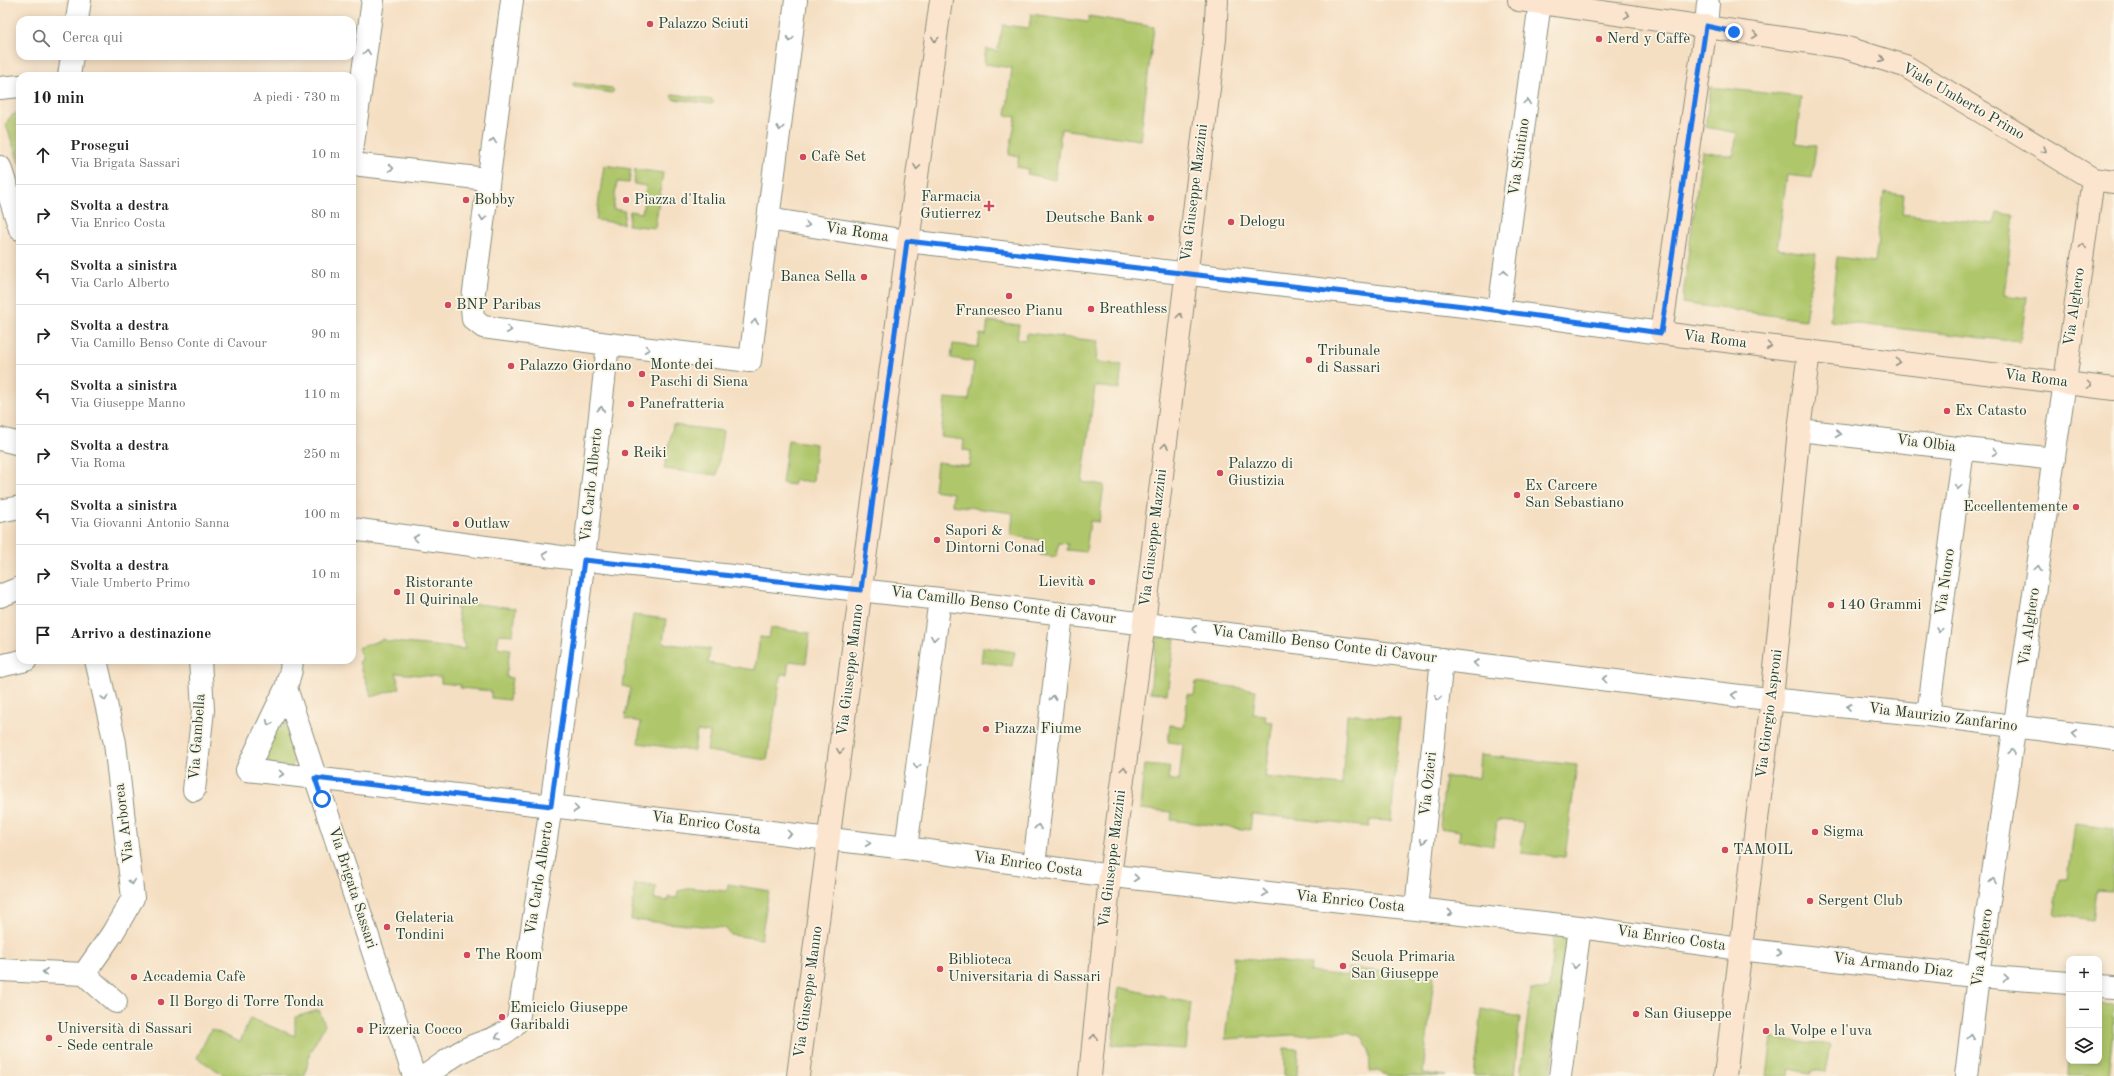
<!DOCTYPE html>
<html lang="it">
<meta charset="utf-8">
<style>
:root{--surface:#fff;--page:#f2f2f2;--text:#222;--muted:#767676;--line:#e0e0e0}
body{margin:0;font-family:"Old Standard TT",serif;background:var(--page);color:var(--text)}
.controls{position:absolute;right:12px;bottom:12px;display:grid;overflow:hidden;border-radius:8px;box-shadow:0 2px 10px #0003}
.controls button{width:36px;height:36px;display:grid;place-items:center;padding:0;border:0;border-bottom:1px solid var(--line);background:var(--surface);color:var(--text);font:20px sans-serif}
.stop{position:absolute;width:12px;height:12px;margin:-9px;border:3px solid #1a73e8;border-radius:50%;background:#fff}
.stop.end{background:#1a73e8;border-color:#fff;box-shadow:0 1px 4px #0008}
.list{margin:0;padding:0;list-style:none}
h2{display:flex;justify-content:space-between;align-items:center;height:52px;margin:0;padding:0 16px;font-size:17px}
h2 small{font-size:13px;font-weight:400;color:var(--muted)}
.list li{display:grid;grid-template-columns:26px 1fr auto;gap:12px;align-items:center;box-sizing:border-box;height:60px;padding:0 16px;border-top:1px solid var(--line)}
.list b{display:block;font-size:15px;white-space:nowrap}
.list p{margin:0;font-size:13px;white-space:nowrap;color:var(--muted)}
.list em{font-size:13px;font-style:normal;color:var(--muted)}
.icon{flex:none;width:22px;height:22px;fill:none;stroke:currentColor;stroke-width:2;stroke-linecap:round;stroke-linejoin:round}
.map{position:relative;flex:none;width:2114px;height:1076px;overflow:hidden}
.search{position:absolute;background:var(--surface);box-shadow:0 2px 10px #0003;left:16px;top:16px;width:340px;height:44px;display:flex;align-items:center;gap:10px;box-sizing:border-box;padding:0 14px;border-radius:12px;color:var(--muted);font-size:15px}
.panel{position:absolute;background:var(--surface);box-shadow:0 2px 10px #0003;left:16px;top:72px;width:340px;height:592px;border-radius:12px}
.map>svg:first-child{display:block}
.green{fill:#afc66b;stroke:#678250}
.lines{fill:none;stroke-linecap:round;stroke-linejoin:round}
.street-casing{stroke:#8a8e7c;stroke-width:24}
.secondary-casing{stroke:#8a8e7c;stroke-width:24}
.street{stroke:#fff;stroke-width:22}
.secondary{stroke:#fce5cf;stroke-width:22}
.oneway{stroke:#8e9182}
.oneway2{stroke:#8f9e9a}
.route{stroke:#1a73e8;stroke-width:5}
.poi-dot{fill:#d1495b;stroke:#fcf5e5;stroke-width:1.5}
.labels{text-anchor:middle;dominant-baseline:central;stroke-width:3.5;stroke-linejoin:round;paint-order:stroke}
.poi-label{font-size:15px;fill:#1f3d34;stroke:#fcf5e5;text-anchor:start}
.street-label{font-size:15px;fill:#1f3d34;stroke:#fcf5e5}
</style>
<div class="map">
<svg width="2114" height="1076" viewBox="0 0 2114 1076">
<rect width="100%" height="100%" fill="#fcf5e5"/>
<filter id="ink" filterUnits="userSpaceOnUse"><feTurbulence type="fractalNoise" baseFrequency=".025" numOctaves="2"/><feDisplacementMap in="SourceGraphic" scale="8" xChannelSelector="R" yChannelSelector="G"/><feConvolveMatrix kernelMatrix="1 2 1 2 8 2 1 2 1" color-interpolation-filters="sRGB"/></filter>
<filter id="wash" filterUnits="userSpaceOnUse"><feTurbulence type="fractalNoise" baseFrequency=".012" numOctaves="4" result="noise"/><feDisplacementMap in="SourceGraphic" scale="16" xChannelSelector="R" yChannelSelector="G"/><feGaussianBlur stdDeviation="0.9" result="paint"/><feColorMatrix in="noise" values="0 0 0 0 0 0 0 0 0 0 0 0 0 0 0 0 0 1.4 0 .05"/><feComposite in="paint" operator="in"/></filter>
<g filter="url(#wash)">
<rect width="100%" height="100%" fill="#f5dfc3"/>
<path class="green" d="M1031,14L1088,22L1089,16L1154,27L1140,140L1061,129L1055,180L1027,174L1028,169L1017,167L1019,156L1009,155L1016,117L1006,115L1012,68L984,64L986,49L997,51L1003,25L1029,28Z
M574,83L612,88L614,91L612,93L574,87L572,84Z
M1711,87L1801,97L1796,143L1816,146L1812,178L1787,175L1777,249L1816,254L1805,320L1682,303L1702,151L1733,156L1737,133L1705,127Z
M674,94L712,100L714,102L712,104L673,99L671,96Z
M20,112V165L6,125C8,117 13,114 20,112Z
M604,165L631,169L629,183L617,182L613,209L625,211L623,224L596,220Z
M635,169L663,173L655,228L628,225L630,211L642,213L646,186L634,184Z
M1884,192L1904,195L1902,214L1994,224L1997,213L2014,215L2004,295L2027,298L2020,342L1830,321L1837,257L1875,262Z
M988,321L1019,325L1017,339L1026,340L1027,333L1098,341L1096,362L1122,365L1119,389L1095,386L1082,482L1104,485L1099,522L1090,521L1086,552L1067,550L1068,544L1059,543L1056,557L1040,555L1042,541L1011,535L1013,513L952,505L953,493L934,490L937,462L969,466L971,451L963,450L964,440L941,437L945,398L969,400L974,362L951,358L953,344L978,347L980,334L986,335Z
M673,425L723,431L717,475L664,469Z
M788,440L816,444L813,482L795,480L793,485L782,483Z
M455,602L516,608L513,635L499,634L497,647L510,649L506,677L512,678L509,700L491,698V691L460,688L461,685L441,683V677L396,673L400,688L372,697L359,662L362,660L358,648L384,639L385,641L465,649Z
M633,615L666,619L663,643L710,649L708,663L755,670L760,637L769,638L771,628L810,633L806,663L789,661L787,674H781L767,760L707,751L710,733L697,731L694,751L638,743L641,722L625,719L630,688L623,686Z
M1156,637L1175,638L1167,694L1150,692Z
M983,647L1015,652L1012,666L981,662Z
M1196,682L1256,690L1253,714L1266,715L1265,721L1273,722L1265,777L1342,785L1347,714L1400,719L1391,821L1370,820L1369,827L1252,814L1250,830L1171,820L1172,812L1140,809L1144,765L1170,767L1168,779L1179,781L1183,744L1168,742L1170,725L1184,727L1188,694L1194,695Z
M278,722H284L296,758L291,768L269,764C260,750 271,736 278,722Z
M1480,755L1577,765L1565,857L1521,853L1523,822L1497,820L1494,846L1459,840L1460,831L1440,828L1445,777L1478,778Z
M2075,823L2114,828V865L2111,891L2097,890L2093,920L2054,914L2060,879H2068Z
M635,884L656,886L654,899L668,901V897L677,898L678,891L692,888L727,891L728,884L769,891L761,939L731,935L725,928L631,920Z
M1554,932L1568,933L1550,1076H1520L1531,989H1549Z
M1234,957L1311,965L1310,972L1348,976L1349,968L1434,977L1423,1073L1446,1076H1387L1379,1071L1370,1072L1369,1049L1362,1037L1348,1032L1225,1039Z
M1119,987L1191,1003L1186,1049L1112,1045Z
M2099,1004L2114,1005V1032L2109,1076H2068L2069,1059V1061H2099Z
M1482,1009L1520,1017L1514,1076H1474Z
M319,1010L325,1025L310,1052L305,1076H226L197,1058L211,1029L240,1042L250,1018L295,1036V1017Z
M1772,1038L1831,1045L1826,1072L1812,1070L1811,1073L1789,1069L1788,1076H1767Z
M1284,1048L1298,1049L1297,1076H1284Z"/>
</g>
<g filter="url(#ink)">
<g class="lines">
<defs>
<path id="street" d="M512,0L472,307L473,319L483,327L608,344L750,361L796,0
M77,20L80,0
M1706,26L1708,3
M69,76L72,56
M0,88L20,86
M352,151L373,0
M352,164L487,179
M0,167L20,229
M768,219L907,241L1464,306L1661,333
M1499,311L1540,2
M1799,430L2054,459
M0,439L20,444
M0,511L20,507
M352,529L561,557L931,598L1740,696L1928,715L2114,739
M0,596L20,588
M292,660L291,670L286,688L414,1076
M0,666L26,660
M286,688L247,770L906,848L1104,875L1580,927L1740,949L1965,975L2069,983
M1928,715L1963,449
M194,790L203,710L200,660
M906,848L940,599
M1034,866L1062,614
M1416,909L1442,659
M0,970L84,974L116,1002
M84,974L112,934L133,898L115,743L96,660
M2099,986L2114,987
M425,1076C438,1068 450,1057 464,1050C486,1038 499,1042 518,1021L551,806L584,559L608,344
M1560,1076L1580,927
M1966,1076L1978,976L2065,382"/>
<path id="secondary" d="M1519,0L1844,47L1905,66L2093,179L2114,182
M1706,26L1661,333L2114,389
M2065,382L2093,179
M798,1076L858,610L941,0
M1090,1076L1110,876L1144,623L1215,39L1217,0
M1725,1076L1772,699L1799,430L1809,351"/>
</defs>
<use href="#street" class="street-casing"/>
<use href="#secondary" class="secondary-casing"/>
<use href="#street" class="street"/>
<use href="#secondary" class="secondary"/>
</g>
<defs><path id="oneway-chevron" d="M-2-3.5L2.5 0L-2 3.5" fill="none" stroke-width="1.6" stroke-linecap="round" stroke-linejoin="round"/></defs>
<g class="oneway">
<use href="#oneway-chevron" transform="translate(1627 15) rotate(8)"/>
<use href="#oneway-chevron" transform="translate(1755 35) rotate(8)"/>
<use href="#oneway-chevron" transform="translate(935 39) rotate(98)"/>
<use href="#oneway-chevron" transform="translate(1882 59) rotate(17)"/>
<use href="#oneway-chevron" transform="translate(2044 150) rotate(31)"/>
<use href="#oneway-chevron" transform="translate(917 167) rotate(98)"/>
<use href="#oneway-chevron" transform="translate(2083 246) rotate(-82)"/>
<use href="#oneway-chevron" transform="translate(1180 316) rotate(-83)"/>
<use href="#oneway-chevron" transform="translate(1769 346) rotate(7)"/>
<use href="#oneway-chevron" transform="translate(1898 362) rotate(7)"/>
<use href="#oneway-chevron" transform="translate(2089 385) rotate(7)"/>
<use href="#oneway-chevron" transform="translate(1165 446) rotate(-83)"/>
<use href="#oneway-chevron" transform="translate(840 751) rotate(97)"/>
<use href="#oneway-chevron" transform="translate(1124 769) rotate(-82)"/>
<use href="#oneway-chevron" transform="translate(1094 1037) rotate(-84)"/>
</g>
<g class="oneway2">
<use href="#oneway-chevron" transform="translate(790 39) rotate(98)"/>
<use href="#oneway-chevron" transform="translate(367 52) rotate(-83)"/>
<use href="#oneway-chevron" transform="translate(1527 102) rotate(-82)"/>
<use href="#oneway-chevron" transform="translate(780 128) rotate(97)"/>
<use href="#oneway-chevron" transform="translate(493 141) rotate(-82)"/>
<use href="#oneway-chevron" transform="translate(391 168) rotate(7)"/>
<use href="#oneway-chevron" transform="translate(483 218) rotate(97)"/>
<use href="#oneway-chevron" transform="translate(807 225) rotate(9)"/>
<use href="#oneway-chevron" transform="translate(1504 272) rotate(-82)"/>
<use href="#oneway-chevron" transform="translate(755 322) rotate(-83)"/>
<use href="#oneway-chevron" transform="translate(509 330) rotate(8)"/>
<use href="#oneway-chevron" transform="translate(647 349) rotate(7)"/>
<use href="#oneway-chevron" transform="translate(601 409) rotate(-84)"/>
<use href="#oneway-chevron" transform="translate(1838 434) rotate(7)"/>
<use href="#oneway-chevron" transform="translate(1995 452) rotate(7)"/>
<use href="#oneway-chevron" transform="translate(1958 487) rotate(98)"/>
<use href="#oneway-chevron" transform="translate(416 538) rotate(-173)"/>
<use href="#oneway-chevron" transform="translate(545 555) rotate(-173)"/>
<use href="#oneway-chevron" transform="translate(2038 568) rotate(-82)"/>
<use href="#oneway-chevron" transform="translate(1194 629) rotate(-173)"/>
<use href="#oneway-chevron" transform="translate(1939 630) rotate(98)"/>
<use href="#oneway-chevron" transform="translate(934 638) rotate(98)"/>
<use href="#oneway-chevron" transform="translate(1476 663) rotate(-173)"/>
<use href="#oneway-chevron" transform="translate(1605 679) rotate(-173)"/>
<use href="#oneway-chevron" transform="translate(1734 695) rotate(-173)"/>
<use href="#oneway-chevron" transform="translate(105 698) rotate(78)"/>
<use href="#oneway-chevron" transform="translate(1053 698) rotate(-84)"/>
<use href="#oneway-chevron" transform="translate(1438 698) rotate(96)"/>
<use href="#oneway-chevron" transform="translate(1849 707) rotate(-174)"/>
<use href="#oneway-chevron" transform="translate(269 723) rotate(115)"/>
<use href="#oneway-chevron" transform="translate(2075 734) rotate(-173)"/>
<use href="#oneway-chevron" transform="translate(2012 752) rotate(-81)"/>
<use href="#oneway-chevron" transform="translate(917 766) rotate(98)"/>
<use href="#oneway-chevron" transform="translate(281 774) rotate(7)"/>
<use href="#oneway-chevron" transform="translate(576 809) rotate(7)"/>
<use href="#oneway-chevron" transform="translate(1038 827) rotate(-84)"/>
<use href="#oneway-chevron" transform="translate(789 834) rotate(7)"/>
<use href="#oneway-chevron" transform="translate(1423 841) rotate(96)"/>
<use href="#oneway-chevron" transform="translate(868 843) rotate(7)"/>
<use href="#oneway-chevron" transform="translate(1136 878) rotate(6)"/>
<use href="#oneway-chevron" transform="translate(1993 881) rotate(-81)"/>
<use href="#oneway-chevron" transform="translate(132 882) rotate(84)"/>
<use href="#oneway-chevron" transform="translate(1265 893) rotate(6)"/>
<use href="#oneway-chevron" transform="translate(1450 913) rotate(6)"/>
<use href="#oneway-chevron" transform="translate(1779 953) rotate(6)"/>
<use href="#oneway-chevron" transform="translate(1575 966) rotate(97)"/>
<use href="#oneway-chevron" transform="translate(45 972) rotate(-178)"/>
<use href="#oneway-chevron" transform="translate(2006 978) rotate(5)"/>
<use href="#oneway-chevron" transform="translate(498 1037) rotate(158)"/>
<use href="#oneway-chevron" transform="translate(1971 1037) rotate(-83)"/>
</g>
</g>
<g class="lines" filter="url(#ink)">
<path class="route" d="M322,799L315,778L551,806L584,560L861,590L907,241L1464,306L1661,333L1706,26L1734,32"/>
</g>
<g class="poi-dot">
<circle cx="650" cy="24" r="4"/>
<circle cx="1599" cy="39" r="4"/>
<circle cx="803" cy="157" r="4"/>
<circle cx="466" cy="200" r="4"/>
<circle cx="626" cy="200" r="4"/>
<path d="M987 200h4v4h4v4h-4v4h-4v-4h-4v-4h4z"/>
<circle cx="1151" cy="218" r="4"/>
<circle cx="1231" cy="222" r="4"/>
<circle cx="864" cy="277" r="4"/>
<circle cx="1009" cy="296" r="4"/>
<circle cx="448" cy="305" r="4"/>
<circle cx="1091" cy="309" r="4"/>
<circle cx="1309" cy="360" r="4"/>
<circle cx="511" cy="366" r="4"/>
<circle cx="642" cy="374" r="4"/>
<circle cx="631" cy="404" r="4"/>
<circle cx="1947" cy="411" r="4"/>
<circle cx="625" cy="453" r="4"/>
<circle cx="1220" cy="473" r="4"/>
<circle cx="1517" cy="495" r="4"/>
<circle cx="2076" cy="507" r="4"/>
<circle cx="456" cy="524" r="4"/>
<circle cx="937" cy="540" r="4"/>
<circle cx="1092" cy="582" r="4"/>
<circle cx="397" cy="592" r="4"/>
<circle cx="1831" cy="605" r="4"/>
<circle cx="986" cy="729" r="4"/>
<circle cx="1815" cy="832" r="4"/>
<circle cx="1725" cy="850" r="4"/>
<circle cx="1810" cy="901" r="4"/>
<circle cx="387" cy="927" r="4"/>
<circle cx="467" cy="955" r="4"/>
<circle cx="1343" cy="966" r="4"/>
<circle cx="940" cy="969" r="4"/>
<circle cx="134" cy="977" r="4"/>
<circle cx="161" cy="1002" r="4"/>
<circle cx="1636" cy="1014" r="4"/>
<circle cx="502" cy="1017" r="4"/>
<circle cx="360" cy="1030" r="4"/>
<circle cx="1766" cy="1031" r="4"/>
<circle cx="49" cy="1038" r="4"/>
</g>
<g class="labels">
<g class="poi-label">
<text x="658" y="24">Palazzo Sciuti</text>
<text x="1607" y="39">Nerd y Caffè</text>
<text x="811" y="157">Cafè Set</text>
<text x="981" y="197" text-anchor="end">Farmacia<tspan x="981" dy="17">Gutierrez</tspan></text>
<text x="474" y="200">Bobby</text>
<text x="634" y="200">Piazza d'Italia</text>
<text x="1143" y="218" text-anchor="end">Deutsche Bank</text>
<text x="1239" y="222">Delogu</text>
<text x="856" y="277" text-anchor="end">Banca Sella</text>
<text x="456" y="305">BNP Paribas</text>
<text x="1099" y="309">Breathless</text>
<text x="1009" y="311" text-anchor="middle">Francesco Pianu</text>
<text x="1317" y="351">Tribunale<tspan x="1317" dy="17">di Sassari</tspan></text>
<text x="650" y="365">Monte dei<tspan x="650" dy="17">Paschi di Siena</tspan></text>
<text x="519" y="366">Palazzo Giordano</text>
<text x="639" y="404">Panefratteria</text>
<text x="1955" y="411">Ex Catasto</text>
<text x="633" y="453">Reiki</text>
<text x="1228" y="464">Palazzo di<tspan x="1228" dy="17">Giustizia</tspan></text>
<text x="1525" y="486">Ex Carcere<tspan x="1525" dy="17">San Sebastiano</tspan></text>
<text x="2068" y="507" text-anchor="end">Eccellentemente</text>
<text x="464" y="524">Outlaw</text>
<text x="945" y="531">Sapori &amp;<tspan x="945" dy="17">Dintorni Conad</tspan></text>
<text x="1084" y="582" text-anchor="end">Lievità</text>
<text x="405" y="583">Ristorante<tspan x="405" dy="17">Il Quirinale</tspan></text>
<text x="1839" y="605">140 Grammi</text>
<text x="994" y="729">Piazza Fiume</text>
<text x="1823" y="832">Sigma</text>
<text x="1733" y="850">TAMOIL</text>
<text x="1818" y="901">Sergent Club</text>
<text x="395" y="918">Gelateria<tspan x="395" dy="17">Tondini</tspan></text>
<text x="475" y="955">The Room</text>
<text x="1351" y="957">Scuola Primaria<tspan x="1351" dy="17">San Giuseppe</tspan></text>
<text x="948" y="960">Biblioteca<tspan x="948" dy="17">Universitaria di Sassari</tspan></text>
<text x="142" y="977">Accademia Cafè</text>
<text x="169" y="1002">Il Borgo di Torre Tonda</text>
<text x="510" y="1008">Emiciclo Giuseppe<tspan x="510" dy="17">Garibaldi</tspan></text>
<text x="1644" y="1014">San Giuseppe</text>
<text x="57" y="1029">Università di Sassari<tspan x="57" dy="17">- Sede centrale</tspan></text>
<text x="368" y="1030">Pizzeria Cocco</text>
<text x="1774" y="1031">la Volpe e l'uva</text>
</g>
<g class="street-label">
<text transform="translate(1963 102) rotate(30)">Viale Umberto Primo</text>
<text transform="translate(1520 157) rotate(-82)">Via Stintino</text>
<text transform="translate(1195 193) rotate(-83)">Via Giuseppe Mazzini</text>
<text transform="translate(857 233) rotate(9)">Via Roma</text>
<text transform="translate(2075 307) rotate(-82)">Via Alghero</text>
<text transform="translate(1715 340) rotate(7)">Via Roma</text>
<text transform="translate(2036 379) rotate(7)">Via Roma</text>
<text transform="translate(1926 444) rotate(7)">Via Olbia</text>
<text transform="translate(592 485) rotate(-84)">Via Carlo Alberto</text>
<text transform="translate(1154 538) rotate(-83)">Via Giuseppe Mazzini</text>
<text transform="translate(1946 582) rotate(-82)">Via Nuoro</text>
<text transform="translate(1003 606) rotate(7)">Via Camillo Benso Conte di Cavour</text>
<text transform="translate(2030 627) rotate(-82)">Via Alghero</text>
<text transform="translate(1324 645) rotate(7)">Via Camillo Benso Conte di Cavour</text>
<text transform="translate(851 670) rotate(-83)">Via Giuseppe Manno</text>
<text transform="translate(1770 714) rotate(-83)">Via Giorgio Asproni</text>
<text transform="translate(1943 718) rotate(7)">Via Maurizio Zanfarino</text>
<text transform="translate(198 737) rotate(-86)">Via Gambella</text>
<text transform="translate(1429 784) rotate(-84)">Via Ozieri</text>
<text transform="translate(125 823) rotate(-97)">Via Arborea</text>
<text transform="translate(706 824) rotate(7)">Via Enrico Costa</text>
<text transform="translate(1113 859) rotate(-83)">Via Giuseppe Mazzini</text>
<text transform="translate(1028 865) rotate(8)">Via Enrico Costa</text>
<text transform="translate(540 878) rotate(-81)">Via Carlo Alberto</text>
<text transform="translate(352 888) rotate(72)">Via Brigata Sassari</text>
<text transform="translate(1350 902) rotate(6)">Via Enrico Costa</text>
<text transform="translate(1671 939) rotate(8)">Via Enrico Costa</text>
<text transform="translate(1983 948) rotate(-82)">Via Alghero</text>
<text transform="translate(1893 966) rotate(7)">Via Armando Diaz</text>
<text transform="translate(809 992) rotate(-82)">Via Giuseppe Manno</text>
</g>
</g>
</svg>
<div class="controls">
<button>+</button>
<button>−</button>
<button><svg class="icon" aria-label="layers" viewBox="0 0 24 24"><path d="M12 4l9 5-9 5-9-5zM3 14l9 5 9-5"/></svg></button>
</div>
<div class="stop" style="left:322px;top:799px"></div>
<div class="stop end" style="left:1734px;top:32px"></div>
<div class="search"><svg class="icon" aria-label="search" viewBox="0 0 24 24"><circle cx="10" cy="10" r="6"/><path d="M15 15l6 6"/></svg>Cerca qui</div>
<section class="panel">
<h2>10 min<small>A piedi · 730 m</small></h2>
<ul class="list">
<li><svg class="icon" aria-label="ahead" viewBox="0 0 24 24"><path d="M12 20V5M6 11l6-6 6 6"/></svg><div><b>Prosegui</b><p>Via Brigata Sassari</p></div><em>10 m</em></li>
<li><svg class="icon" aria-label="right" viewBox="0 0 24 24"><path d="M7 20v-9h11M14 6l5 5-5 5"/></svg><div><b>Svolta a destra</b><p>Via Enrico Costa</p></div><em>80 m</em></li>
<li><svg class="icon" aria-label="left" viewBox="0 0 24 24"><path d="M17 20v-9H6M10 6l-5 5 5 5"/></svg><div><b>Svolta a sinistra</b><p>Via Carlo Alberto</p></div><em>80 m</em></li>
<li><svg class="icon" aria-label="right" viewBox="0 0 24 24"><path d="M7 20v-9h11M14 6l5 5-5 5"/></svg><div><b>Svolta a destra</b><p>Via Camillo Benso Conte di Cavour</p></div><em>90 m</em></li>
<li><svg class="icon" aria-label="left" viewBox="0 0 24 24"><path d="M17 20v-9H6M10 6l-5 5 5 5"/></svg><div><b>Svolta a sinistra</b><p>Via Giuseppe Manno</p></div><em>110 m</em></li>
<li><svg class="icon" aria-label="right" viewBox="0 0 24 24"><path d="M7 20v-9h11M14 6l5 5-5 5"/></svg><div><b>Svolta a destra</b><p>Via Roma</p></div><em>250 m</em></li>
<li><svg class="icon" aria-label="left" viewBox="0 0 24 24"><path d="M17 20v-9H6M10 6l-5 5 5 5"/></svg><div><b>Svolta a sinistra</b><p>Via Giovanni Antonio Sanna</p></div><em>100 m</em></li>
<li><svg class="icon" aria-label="right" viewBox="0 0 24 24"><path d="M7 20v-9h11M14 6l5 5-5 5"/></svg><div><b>Svolta a destra</b><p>Viale Umberto Primo</p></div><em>10 m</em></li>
<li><svg class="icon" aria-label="arrive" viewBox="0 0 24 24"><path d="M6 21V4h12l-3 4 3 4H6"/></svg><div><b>Arrivo a destinazione</b></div></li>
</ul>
</section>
</div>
